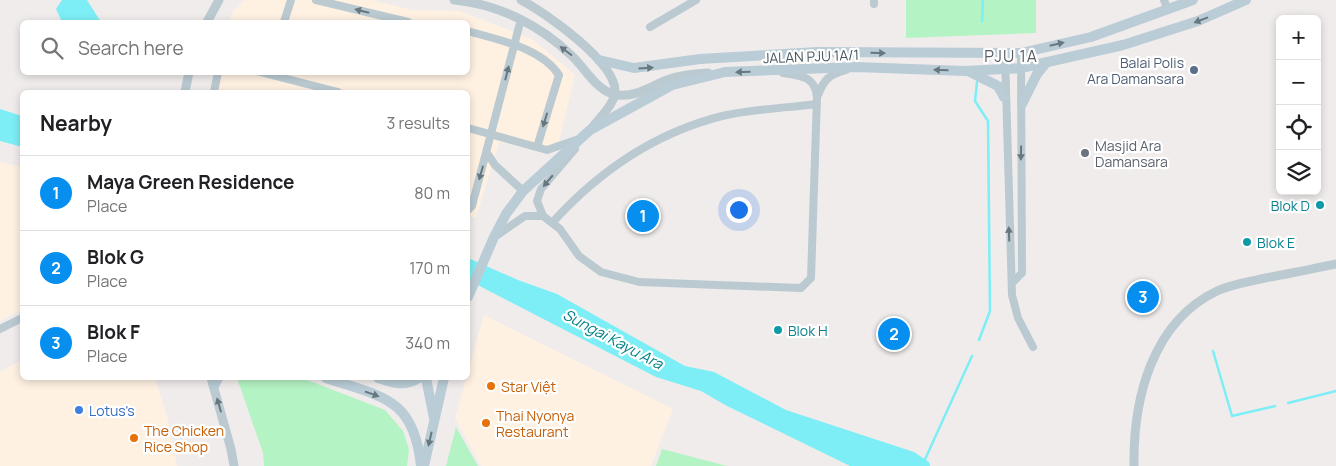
<!DOCTYPE html>
<meta charset="utf-8">
<style>
:root{--surface:#fff;--page:#f6f6f6;--text:#202124;--muted:#757577;--line:#e0e0e0;--accent:#068fef}
body{margin:0;font-family:Manrope,sans-serif;background:var(--page);color:var(--text)}
.controls{position:absolute;right:15px;top:15px;display:grid;overflow:hidden;border-radius:8px;box-shadow:0 2px 8px #0003}
.controls button{width:45px;height:45px;display:grid;place-items:center;padding:0;border:0;border-bottom:1px solid var(--line);background:var(--surface);color:var(--text);font:25px sans-serif}
.you{position:absolute;left:738px;top:209px;width:18px;height:18px;margin:-12px;border:4px solid #fff;border-radius:50%;background:#1a73e8;box-shadow:0 0 0 8px #1a73e833}
.badge{display:grid;place-items:center;width:32px;height:32px;border-radius:50%;background:var(--accent);color:#fff;font-size:16px;font-weight:700}
.pin{position:absolute;translate:-50% -50%;border:2px solid #fff;box-shadow:0 1px 5px #0006}
.list{margin:0;padding:0;list-style:none}
h2{display:flex;justify-content:space-between;align-items:center;height:65px;margin:0;padding:0 20px;font-size:21px}
h2 small{font-size:16px;font-weight:400;color:var(--muted)}
.list li{display:grid;grid-template-columns:32px 1fr auto;gap:15px;align-items:center;box-sizing:border-box;height:75px;padding:0 20px;border-top:1px solid var(--line)}
.list b{display:block;font-size:19px;white-space:nowrap}
.list p{margin:0;font-size:16px;white-space:nowrap;color:var(--muted)}
.list em{font-size:16px;font-style:normal;color:var(--muted)}
.icon{flex:none;width:28px;height:28px;fill:none;stroke:currentColor;stroke-width:2;stroke-linecap:round;stroke-linejoin:round}
.map{position:relative;flex:none;width:1336px;height:466px;overflow:hidden}
.search{position:absolute;background:var(--surface);box-shadow:0 2px 8px #0003;left:20px;top:20px;width:450px;height:55px;display:flex;align-items:center;gap:12px;box-sizing:border-box;padding:0 18px;border-radius:8px;color:var(--muted);font-size:19px}
.panel{position:absolute;background:var(--surface);box-shadow:0 2px 8px #0003;left:20px;top:90px;width:450px;height:290px;border-radius:8px}
.map>svg:first-child{display:block}
.commercial{fill:#fef1e2}
.green{fill:#b4f3c3}
.water{fill:#7deef5}
.lines{fill:none;stroke-linecap:round;stroke-linejoin:round}
.stream{stroke:#7deef5;stroke-width:2.5}
.minor{stroke:#bbcad1;stroke-width:8}
.tertiary{stroke:#bbcad1;stroke-width:9}
.secondary{stroke:#baccd6;stroke-width:10}
.oneway{fill:#67777f}
.oneway2{fill:#677881}
.service-dot{fill:#5c6f8a;stroke:#fff;stroke-width:2}
.worship-dot{fill:#6b7280;stroke:#fff;stroke-width:2}
.culture-dot{fill:#0f9aa8;stroke:#fff;stroke-width:2}
.food-dot{fill:#e8710a;stroke:#fff;stroke-width:2}
.shop-dot{fill:#3f7fe0;stroke:#fff;stroke-width:2}
.labels{text-anchor:middle;dominant-baseline:central;stroke-width:4.5;stroke-linejoin:round;paint-order:stroke}
.street-label{font-size:14px;fill:#43545c;stroke:#fff}
.service-label{font-size:14px;fill:#4e5e75;stroke:#fff;text-anchor:end}
.worship-label{font-size:14px;fill:#5b616d;stroke:#fff;text-anchor:start}
.culture-label{font-size:14px;fill:#0d838f;stroke:#fff;text-anchor:start}
.food-label{font-size:14px;fill:#c56008;stroke:#fff;text-anchor:start}
.shop-label{font-size:14px;fill:#366cbe;stroke:#fff;text-anchor:start}
.water-label{font-size:15px;font-style:italic;fill:#048289;stroke:#fff}
.quarter-label{font-size:16px;letter-spacing:1px;fill:#585e62;stroke:#fff}
</style>
<div class="map">
<svg width="1336" height="466" viewBox="0 0 1336 466">
<rect width="100%" height="100%" fill="#f0ecec"/>
<path class="commercial" d="M244,0H371L413,10L459,11L532,39L575,75L559,141L547,150L499,142L476,218L468,216V92H210L216,73L468,72V22H229L232,12Z
M0,162L22,167V310L0,321Z
M484,315L673,409L651,466H481L455,418Z
M22,360V378H155L167,416L177,466H0V372Z"/>
<path class="green" d="M906,0H1036V33L906,38Z
M237,378H302L385,410L403,431L409,449L407,466H264L263,453Z
M456,427L478,466H446Z
M662,449L727,466H656Z"/>
<path class="water" d="M62,0H87L101,22H62L56,9Z
M0,109L22,116V147L0,141Z
M468,258L518,280L557,294L685,366L714,372L786,410L914,452L929,462L930,466H850L727,406L701,391L656,377L468,280Z"/>
<g class="lines">
<path class="stream" d="M982,21L983,0
M977,82L975,101L988,121L990,311L979,340
M1213,351L1232,416L1275,406
M1288,403L1336,391
M922,466L972,356"/>
<path class="minor" d="M316,0L408,22
M874,0V4
M1164,0L1168,10
M284,22L291,0
M650,27L696,0
M468,31C497,40 541,47 559,75L537,147
M1005,54L1012,295L1018,318L1033,347
M260,72L338,92
M214,92L218,72
M818,95C824,79 829,75 846,70
M468,128L547,150L576,140
M575,149L541,189L537,201L543,216L560,229L579,256L601,272L639,282L801,288L811,278L817,97C815,76 801,76 783,73
M487,153L495,165L523,191
M468,210L472,206L521,19
M552,223C598,172 655,133 722,116C752,109 786,108 817,104
M496,236L525,216H543
M1013,282L1022,273L1021,53
M0,329L22,318"/>
<path class="tertiary" d="M454,0C498,4 540,25 572,56C585,68 598,93 617,95C637,97 649,87 667,80C680,75 694,74 708,73
M521,0C546,13 617,63 615,92C614,105 599,118 592,128
M207,22L219,0
M185,92L189,72
M211,378L231,449L234,466
M1134,466C1133,399 1152,322 1217,291C1232,284 1249,282 1265,278C1289,274 1312,269 1336,264"/>
<path class="secondary" d="M599,60L634,68L700,59L818,52L1021,53L1091,37L1193,0
M968,71L998,86L1004,97
M1022,104L1037,74L1046,63
M468,297L494,237L506,214L523,191L590,130L672,85L725,72L856,67L965,71L1021,68L1123,45L1198,21L1246,0
M326,378C383,397 414,398 421,466
M378,378C393,383 404,387 419,378
M426,378L434,418
M214,386L218,378
M424,466L444,378"/>
</g>
<defs><path id="oneway-solid" d="M-6-.8H1V-3.2L6.5 0L1 3.2V.8H-6Z" transform="scale(1.25)"/></defs>
<g class="oneway">
<use href="#oneway-solid" transform="translate(362 11) rotate(-166)"/>
<use href="#oneway-solid" transform="translate(566 51) rotate(-143)"/>
<use href="#oneway-solid" transform="translate(507 73) rotate(-76)"/>
<use href="#oneway-solid" transform="translate(545 120) rotate(107)"/>
<use href="#oneway-solid" transform="translate(1021 153) rotate(91)"/>
<use href="#oneway-solid" transform="translate(481 173) rotate(106)"/>
<use href="#oneway-solid" transform="translate(548 181) rotate(130)"/>
<use href="#oneway-solid" transform="translate(1009 234) rotate(-92)"/>
<use href="#oneway-solid" transform="translate(219 405) rotate(-106)"/>
</g>
<g class="oneway2">
<use href="#oneway-solid" transform="translate(1201 20) rotate(159)"/>
<use href="#oneway-solid" transform="translate(1057 44) rotate(-13)"/>
<use href="#oneway-solid" transform="translate(878 53) rotate(1)"/>
<use href="#oneway-solid" transform="translate(646 68) rotate(-4)"/>
<use href="#oneway-solid" transform="translate(941 70) rotate(-178)"/>
<use href="#oneway-solid" transform="translate(743 72) rotate(178)"/>
<use href="#oneway-solid" transform="translate(372 394) rotate(19)"/>
<use href="#oneway-solid" transform="translate(430 439) rotate(103)"/>
</g>
<circle class="service-dot" cx="1194" cy="70" r="5"/>
<circle class="worship-dot" cx="1085" cy="153" r="5"/>
<g class="culture-dot">
<circle cx="1320" cy="205" r="5"/>
<circle cx="1247" cy="242" r="5"/>
<circle cx="778" cy="330" r="5"/>
</g>
<g class="food-dot">
<circle cx="491" cy="386" r="5"/>
<circle cx="486" cy="423" r="5"/>
<circle cx="134" cy="438" r="5"/>
</g>
<circle class="shop-dot" cx="79" cy="410" r="5"/>
<g class="labels">
<g class="street-label">
<text transform="translate(811 56) rotate(-2)">JALAN PJU 1A/1</text>
</g>
<g class="service-label">
<text x="1184" y="62">Balai Polis<tspan x="1184" dy="16">Ara Damansara</tspan></text>
</g>
<g class="worship-label">
<text x="1095" y="145">Masjid Ara<tspan x="1095" dy="16">Damansara</tspan></text>
</g>
<g class="culture-label">
<text x="1310" y="205" text-anchor="end">Blok D</text>
<text x="1257" y="242">Blok E</text>
<text x="788" y="330">Blok H</text>
</g>
<g class="food-label">
<text x="501" y="386">Star Việt</text>
<text x="496" y="415">Thai Nyonya<tspan x="496" dy="16">Restaurant</tspan></text>
<text x="144" y="430">The Chicken<tspan x="144" dy="16">Rice Shop</tspan></text>
</g>
<g class="shop-label">
<text x="89" y="410">Lotus's</text>
</g>
<g class="water-label">
<text transform="translate(613 339) rotate(28)">Sungai Kayu Ara</text>
</g>
<g class="quarter-label">
<text x="1011" y="56">PJU 1A</text>
</g>
</g>
</svg>
<div class="controls">
<button>+</button>
<button>−</button>
<button><svg class="icon" aria-label="locate" viewBox="0 0 24 24"><circle cx="12" cy="12" r="6"/><path d="M12 2v4M12 18v4M2 12h4M18 12h4"/></svg></button>
<button><svg class="icon" aria-label="layers" viewBox="0 0 24 24"><path d="M12 4l9 5-9 5-9-5zM3 14l9 5 9-5"/></svg></button>
</div>
<div class="you"></div>
<div class="pin badge" style="left:643px;top:216px">1</div>
<div class="pin badge" style="left:894px;top:334px">2</div>
<div class="pin badge" style="left:1143px;top:297px">3</div>
<div class="search"><svg class="icon" aria-label="search" viewBox="0 0 24 24"><circle cx="10" cy="10" r="6"/><path d="M15 15l6 6"/></svg>Search here</div>
<section class="panel">
<h2>Nearby<small>3 results</small></h2>
<ul class="list">
<li><span class="badge">1</span><div><b>Maya Green Residence</b><p>Place</p></div><em>80 m</em></li>
<li><span class="badge">2</span><div><b>Blok G</b><p>Place</p></div><em>170 m</em></li>
<li><span class="badge">3</span><div><b>Blok F</b><p>Place</p></div><em>340 m</em></li>
</ul>
</section>
</div>
